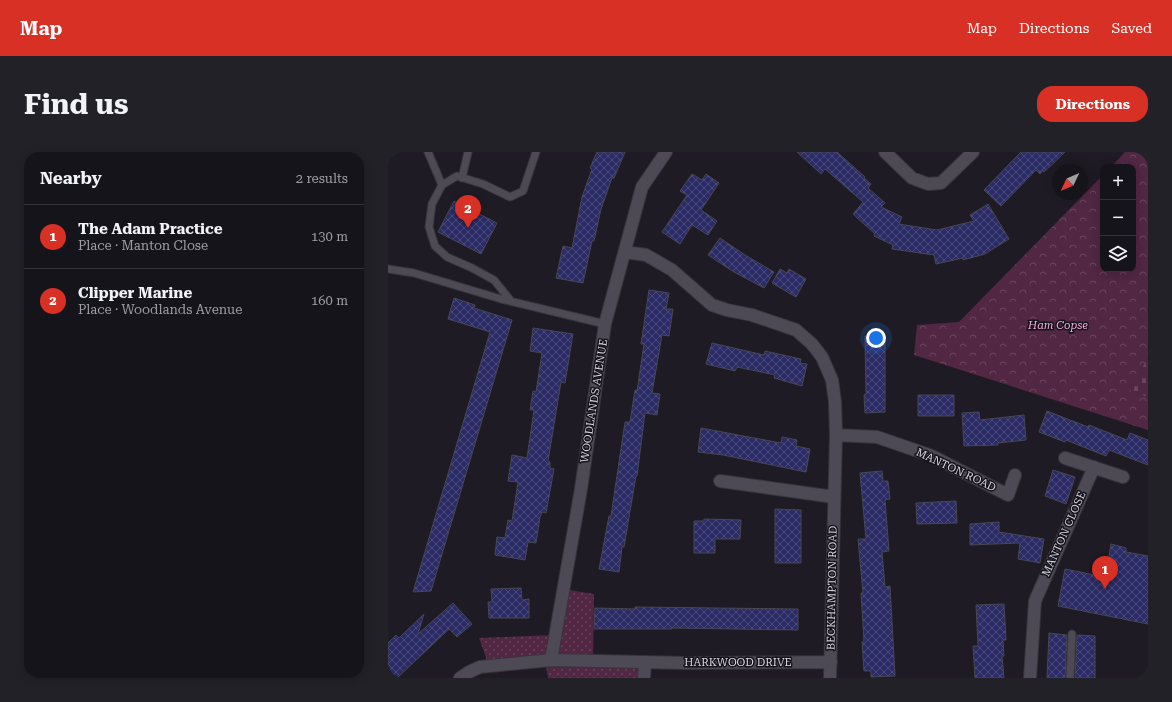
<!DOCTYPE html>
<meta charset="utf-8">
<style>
:root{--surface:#16141b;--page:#232128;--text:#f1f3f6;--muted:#9e9ea3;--line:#35333a;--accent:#d93025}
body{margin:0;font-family:"Roboto Serif",serif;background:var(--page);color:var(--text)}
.controls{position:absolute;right:12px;top:12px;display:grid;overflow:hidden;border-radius:8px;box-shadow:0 2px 10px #0003}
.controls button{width:36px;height:36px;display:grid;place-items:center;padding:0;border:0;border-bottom:1px solid var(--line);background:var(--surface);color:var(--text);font:20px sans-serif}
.compass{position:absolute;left:664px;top:12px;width:36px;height:36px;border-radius:50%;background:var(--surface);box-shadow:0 2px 10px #0003;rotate:226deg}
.you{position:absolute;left:488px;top:186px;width:14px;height:14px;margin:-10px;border:3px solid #fff;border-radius:50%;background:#1a73e8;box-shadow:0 0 0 6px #1a73e833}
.badge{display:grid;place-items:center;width:26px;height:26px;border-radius:50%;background:var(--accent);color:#fff;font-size:13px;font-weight:700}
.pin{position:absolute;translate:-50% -33px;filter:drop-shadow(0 1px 2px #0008)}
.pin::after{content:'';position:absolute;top:21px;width:14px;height:12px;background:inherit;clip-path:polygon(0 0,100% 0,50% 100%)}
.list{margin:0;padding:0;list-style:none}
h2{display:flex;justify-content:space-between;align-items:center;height:52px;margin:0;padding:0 16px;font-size:17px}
h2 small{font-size:13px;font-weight:400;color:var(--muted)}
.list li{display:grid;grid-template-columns:26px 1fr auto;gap:12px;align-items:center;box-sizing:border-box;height:64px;padding:0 16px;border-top:1px solid var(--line)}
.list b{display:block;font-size:15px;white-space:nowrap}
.list p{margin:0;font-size:13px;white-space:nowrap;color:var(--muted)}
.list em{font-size:13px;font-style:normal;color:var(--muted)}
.icon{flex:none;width:22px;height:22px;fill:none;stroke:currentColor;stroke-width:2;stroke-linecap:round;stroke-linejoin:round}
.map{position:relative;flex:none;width:760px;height:526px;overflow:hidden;border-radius:16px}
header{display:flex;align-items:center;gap:24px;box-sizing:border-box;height:56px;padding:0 20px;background:var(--accent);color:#fff}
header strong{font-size:19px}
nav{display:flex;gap:22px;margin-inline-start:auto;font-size:14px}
.intro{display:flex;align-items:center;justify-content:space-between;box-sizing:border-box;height:96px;padding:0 24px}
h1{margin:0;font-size:28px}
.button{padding:10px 18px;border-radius:16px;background:var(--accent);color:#fff;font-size:14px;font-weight:700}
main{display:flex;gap:24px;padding:0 24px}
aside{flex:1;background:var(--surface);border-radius:16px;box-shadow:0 2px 10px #0003}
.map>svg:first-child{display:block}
.grass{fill:url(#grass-dots)}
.forest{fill:url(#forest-crowns)}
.cemetery{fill:url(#cemetery-stones)}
.building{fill:url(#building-cross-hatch);stroke:#464853}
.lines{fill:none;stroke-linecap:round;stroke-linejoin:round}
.lane-casing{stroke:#37353c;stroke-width:9}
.street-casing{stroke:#37353c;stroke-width:14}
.lane{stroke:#4e4a55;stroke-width:7}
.street{stroke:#4e4a55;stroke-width:12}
.labels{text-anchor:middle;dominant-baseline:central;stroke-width:3;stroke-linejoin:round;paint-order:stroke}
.park-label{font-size:11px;font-style:italic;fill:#f7addc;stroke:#14121b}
.street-label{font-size:11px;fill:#dcdae1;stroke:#14121b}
</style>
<header>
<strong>Map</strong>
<nav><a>Map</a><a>Directions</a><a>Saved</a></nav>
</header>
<div class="intro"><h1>Find us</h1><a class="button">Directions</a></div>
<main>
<aside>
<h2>Nearby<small>2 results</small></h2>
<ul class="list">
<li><span class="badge">1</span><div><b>The Adam Practice</b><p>Place · Manton Close</p></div><em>130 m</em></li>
<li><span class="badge">2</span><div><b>Clipper Marine</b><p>Place · Woodlands Avenue</p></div><em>160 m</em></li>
</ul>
</aside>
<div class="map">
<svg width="760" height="526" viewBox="0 0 760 526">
<defs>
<pattern id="grass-dots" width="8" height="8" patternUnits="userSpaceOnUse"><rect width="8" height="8" fill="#512743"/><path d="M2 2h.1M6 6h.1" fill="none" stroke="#69465e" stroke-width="1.8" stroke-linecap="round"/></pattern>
<pattern id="forest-crowns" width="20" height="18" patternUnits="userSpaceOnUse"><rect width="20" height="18" fill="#512743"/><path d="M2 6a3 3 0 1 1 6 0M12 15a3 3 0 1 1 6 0" fill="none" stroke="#69465e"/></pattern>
<pattern id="cemetery-stones" width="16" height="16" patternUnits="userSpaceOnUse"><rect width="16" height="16" fill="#512743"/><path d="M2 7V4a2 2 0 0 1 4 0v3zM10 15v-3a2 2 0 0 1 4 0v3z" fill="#69465e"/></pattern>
<pattern id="building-cross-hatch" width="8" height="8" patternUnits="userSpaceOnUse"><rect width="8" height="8" fill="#2b2b65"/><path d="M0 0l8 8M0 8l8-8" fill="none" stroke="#49497b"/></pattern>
</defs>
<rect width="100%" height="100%" fill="#1e1b24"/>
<path class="grass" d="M175,437L206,442L205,509L257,510L256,526H160L157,509L101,514L91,486L167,483Z"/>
<path class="forest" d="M737,0H760V205L743,239L760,245V278L526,203L529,173L571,170L715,23V117H745V15H723Z"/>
<path class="cemetery" d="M760,205V245L742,239Z"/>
<path class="building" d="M209,0H237L226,26H224L213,57L206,89H204L195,131L168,126L175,94L184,96L194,45L204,17L202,16Z
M409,0H449L477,25L476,26L483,32L480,36L497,51L493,55L514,65L511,72L549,78L586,69L582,63L600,52L621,87L597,102L575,108V106L548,112L546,103L504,97L505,93L486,84L487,82L465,62L475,50L437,17L433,22Z
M633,0H677L656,20L655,18L652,22L648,18L613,54L596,38Z
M304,22L314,28L318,22L331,31L313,58L329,69L320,83L304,73L292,92L274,80L299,43L292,39Z
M66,49L109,71L93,102L50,80Z
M332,86L357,103L386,120L376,136L346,120L320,103Z
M392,117L399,121L401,117L418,127L408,145L384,131Z
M261,138L281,141L278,157H285L281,184L274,183L264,241L272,242L269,263L257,261L249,324H248L236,395H234L231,420L211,417L221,364H223L237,270H242L247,238L249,239L256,192H253Z
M66,146L87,153L86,156L124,168L43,439L25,440L102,180L60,167Z
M145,176L185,182L177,231L173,230L160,309L162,310V316L166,317L158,361L154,360L152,365L148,391L140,390L137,408L107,403L109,385L117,386L120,368L124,369L130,330L120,329L124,303L139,306L146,258H142L145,239L148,240L154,201L142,199Z
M477,184H497V260L477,261L476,243L478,242Z
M324,191L376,203L377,199L413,207L412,211L419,212L414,234L386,226L387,223L349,215L347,219L318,212Z
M530,243H566V264H530Z
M659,259L700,275L701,273L739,288L742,281L760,288V313L721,298L718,304L678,288L677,290L651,280Z
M591,260L592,268L636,263L638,288L610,291V293L576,294L574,261Z
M313,276L393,291L394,285L409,288L408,294L422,297L418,320L335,303L310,300Z
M665,318L687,325L678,352L657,344Z
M494,319L495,329H500L502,347L497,348L501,399L494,400L497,435L502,434L507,524L483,525V519H476L474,490L476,489L473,441H475L470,387H478L472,321Z
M568,349L569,371L529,372L528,351Z
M387,357L413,358V411H387Z
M316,367L353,368L352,387H327V401H306V369H316Z
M611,370V380L656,387L652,411L630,407L632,391L582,393V372Z
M723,392L738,396V400L760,404V472L670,454L677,417L712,424V421L718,422Z
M133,436L134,448L141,447V466H101L100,450H104L103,437Z
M65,451L84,472L69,485L61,477L9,526H0V491L8,483L11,486L36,462L30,482Z
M616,452L618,488H615L616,504H614L616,526H587L585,494H590L588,453Z
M247,455L410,457V478L284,476V477H206L207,456L247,457Z
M661,481L679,483L677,526H659Z
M689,483L707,484V526H687Z"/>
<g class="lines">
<defs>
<path id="lane" d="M40,0L54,33
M74,26L80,0
M0,117L26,121L113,147L217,172
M123,149L106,128L84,116L59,105L47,94L41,75L44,52L54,33L69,24L95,32L122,45L135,39L148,0
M682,526L684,482"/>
<path id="street" d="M497,0L524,26L540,32L553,31L585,0
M237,100L258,103L284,118L324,153L339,158L364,163L408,178L424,192L434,205L444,228L447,250L448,283L442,526
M448,283L489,285L544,304L620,343L627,323
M677,306L735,325
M332,329L446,345
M163,508L193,337L217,172L254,35L278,0
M72,526L81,520L92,515L163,508L298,511L443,510
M256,526L257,510
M642,526L647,449L706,315"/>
</defs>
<use href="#lane" class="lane-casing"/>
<use href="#street" class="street-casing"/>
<use href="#lane" class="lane"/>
<use href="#street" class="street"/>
</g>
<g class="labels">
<g class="park-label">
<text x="670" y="173">Ham Copse</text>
</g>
<g class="street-label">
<text transform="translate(206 249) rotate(-81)">WOODLANDS AVENUE</text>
<text transform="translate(568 318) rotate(25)">MANTON ROAD</text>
<text transform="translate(676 382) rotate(-66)">MANTON CLOSE</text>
<text transform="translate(444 436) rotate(-89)">BECKHAMPTON ROAD</text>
<text x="350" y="510">HARKWOOD DRIVE</text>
</g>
</g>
</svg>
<div class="controls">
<button>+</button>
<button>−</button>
<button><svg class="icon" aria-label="layers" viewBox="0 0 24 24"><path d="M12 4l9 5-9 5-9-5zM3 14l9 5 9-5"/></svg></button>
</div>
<svg class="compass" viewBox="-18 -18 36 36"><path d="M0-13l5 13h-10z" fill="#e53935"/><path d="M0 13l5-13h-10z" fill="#9e9ea3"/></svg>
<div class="you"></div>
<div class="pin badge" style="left:717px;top:437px">1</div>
<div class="pin badge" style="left:80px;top:76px">2</div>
</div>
</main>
